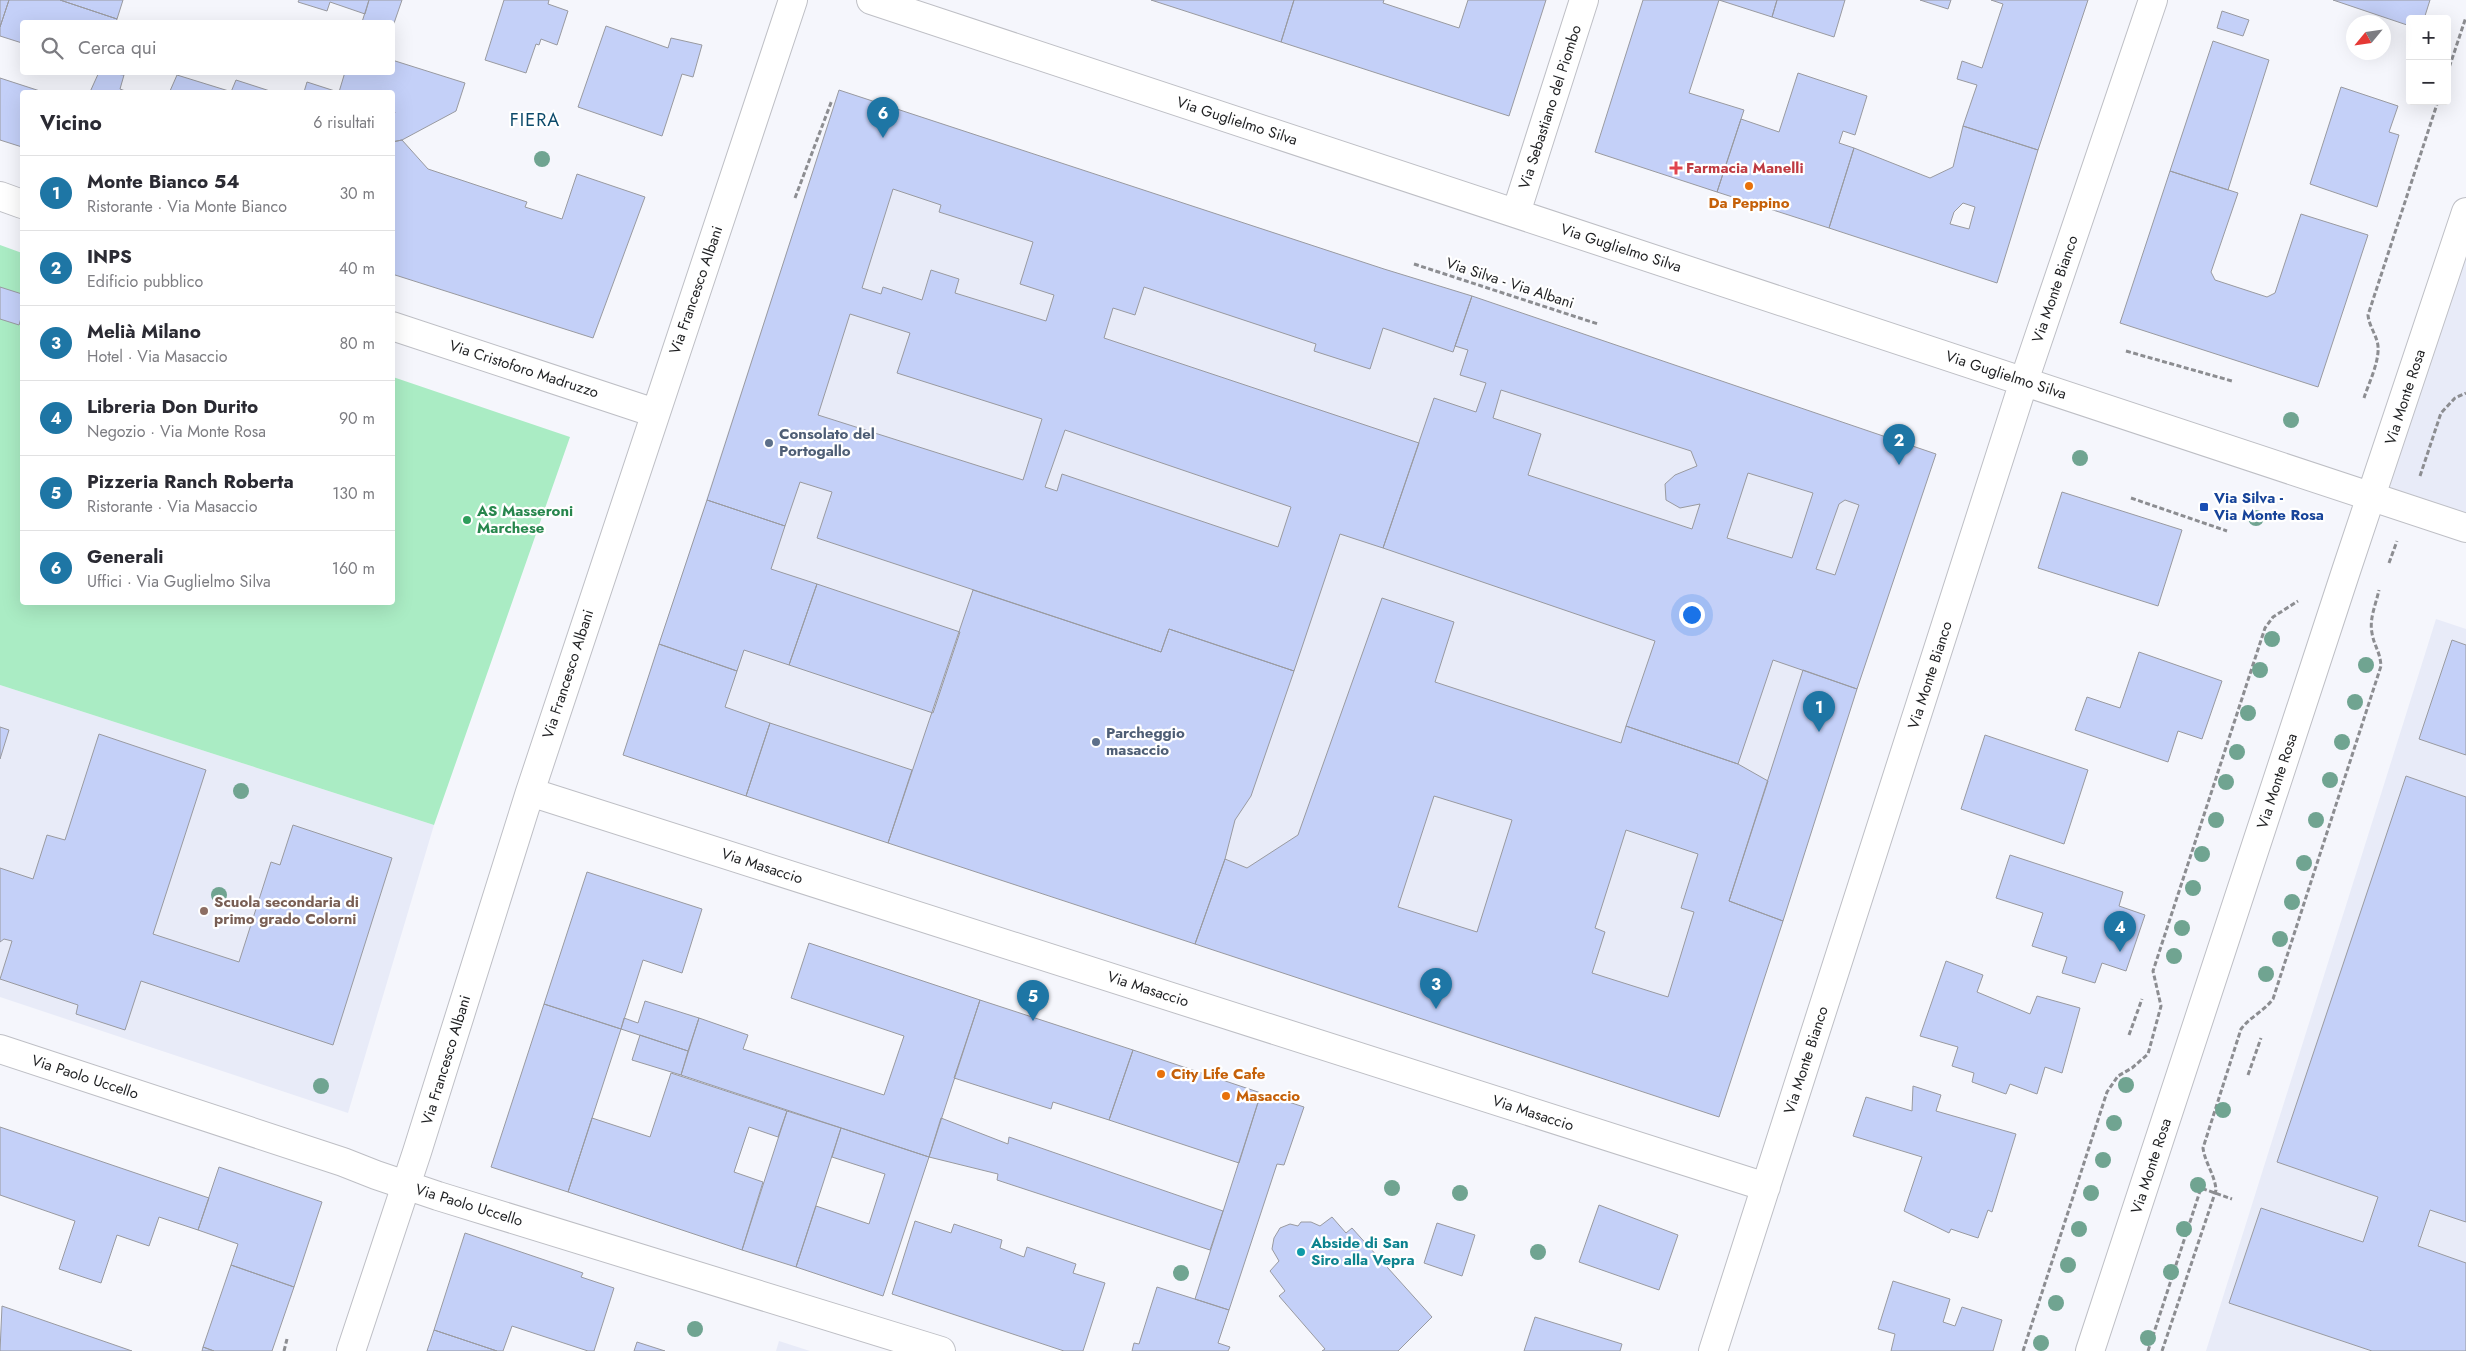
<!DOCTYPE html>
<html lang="it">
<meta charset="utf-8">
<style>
:root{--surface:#fff;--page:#f7f7f7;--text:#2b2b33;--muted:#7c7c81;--line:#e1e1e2;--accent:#1e76a5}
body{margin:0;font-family:Jost,sans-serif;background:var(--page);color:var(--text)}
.controls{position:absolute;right:15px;top:15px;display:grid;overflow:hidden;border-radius:5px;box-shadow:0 5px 20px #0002}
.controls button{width:45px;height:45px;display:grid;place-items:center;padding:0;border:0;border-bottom:1px solid var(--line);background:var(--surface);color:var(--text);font:25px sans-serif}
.compass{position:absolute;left:2346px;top:15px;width:45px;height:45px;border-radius:50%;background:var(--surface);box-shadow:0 5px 20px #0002;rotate:241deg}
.you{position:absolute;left:1691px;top:614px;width:18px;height:18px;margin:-12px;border:4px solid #fff;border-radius:50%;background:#1a73e8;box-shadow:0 0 0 8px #1a73e833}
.badge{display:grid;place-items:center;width:32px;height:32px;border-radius:50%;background:var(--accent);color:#fff;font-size:16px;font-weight:700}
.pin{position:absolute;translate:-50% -41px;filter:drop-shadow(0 1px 2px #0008)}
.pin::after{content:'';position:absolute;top:26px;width:18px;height:15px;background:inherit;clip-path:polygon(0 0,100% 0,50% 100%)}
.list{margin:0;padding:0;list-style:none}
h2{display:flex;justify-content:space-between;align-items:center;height:65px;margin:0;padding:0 20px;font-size:21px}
h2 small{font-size:16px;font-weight:400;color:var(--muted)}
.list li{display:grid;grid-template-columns:32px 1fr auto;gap:15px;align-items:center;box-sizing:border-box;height:75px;padding:0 20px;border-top:1px solid var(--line)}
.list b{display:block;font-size:19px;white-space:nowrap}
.list p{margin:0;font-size:16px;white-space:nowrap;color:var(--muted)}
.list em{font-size:16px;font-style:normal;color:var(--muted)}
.icon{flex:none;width:28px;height:28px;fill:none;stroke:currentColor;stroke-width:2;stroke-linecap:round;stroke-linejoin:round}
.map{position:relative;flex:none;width:2466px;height:1351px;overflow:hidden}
.search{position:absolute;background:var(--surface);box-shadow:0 5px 20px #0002;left:20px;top:20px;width:375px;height:55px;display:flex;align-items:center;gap:12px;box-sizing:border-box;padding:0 18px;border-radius:5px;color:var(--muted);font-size:19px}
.panel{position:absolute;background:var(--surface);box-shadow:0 5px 20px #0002;left:20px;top:90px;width:375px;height:515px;border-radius:5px}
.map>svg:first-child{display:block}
.built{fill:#e8ebf8}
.green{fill:#aaecc4}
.building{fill:#c4d0f8;stroke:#999aa0;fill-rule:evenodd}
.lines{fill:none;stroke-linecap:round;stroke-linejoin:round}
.minor-casing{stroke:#bebfc5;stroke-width:30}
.path{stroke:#8c8d91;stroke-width:3;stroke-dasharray:5 2.5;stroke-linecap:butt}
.minor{stroke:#fff;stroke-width:28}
.tree{fill:#70a491}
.health-dot{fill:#e0444e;stroke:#fff;stroke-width:2}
.food-dot{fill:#e8710a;stroke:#fff;stroke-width:2}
.service-dot{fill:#5c6f8a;stroke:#fff;stroke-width:2}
.transit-dot{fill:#1a4fb4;stroke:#fff;stroke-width:2}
.leisure-dot{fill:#2e9e5b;stroke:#fff;stroke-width:2}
.education-dot{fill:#8d6e63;stroke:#fff;stroke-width:2}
.culture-dot{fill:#0f9aa8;stroke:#fff;stroke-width:2}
.labels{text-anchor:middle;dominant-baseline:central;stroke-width:4.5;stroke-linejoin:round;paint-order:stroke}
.street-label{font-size:15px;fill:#1f2022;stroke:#fff}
.health-label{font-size:15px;font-weight:bold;fill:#be3a42;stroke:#fff;text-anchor:start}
.food-label{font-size:15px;font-weight:bold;fill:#c56008;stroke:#fff;text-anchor:start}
.service-label{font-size:15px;font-weight:bold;fill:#4e5e75;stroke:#fff;text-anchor:start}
.transit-label{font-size:15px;font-weight:bold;fill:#164399;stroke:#fff;text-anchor:start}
.leisure-label{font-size:15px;font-weight:bold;fill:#27864d;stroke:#fff;text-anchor:start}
.education-label{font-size:15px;font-weight:bold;fill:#785e54;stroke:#fff;text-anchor:start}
.culture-label{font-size:15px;font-weight:bold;fill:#0d838f;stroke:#fff;text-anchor:start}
.quarter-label{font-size:18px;letter-spacing:1px;fill:#0c4a6a;stroke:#fff}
</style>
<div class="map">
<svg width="2466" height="1351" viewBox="0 0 2466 1351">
<rect width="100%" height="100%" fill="#f5f6fc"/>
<path class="built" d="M839,90L1384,269L1472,296L1936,454L1857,689L1719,1117L623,755Z
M2466,247V523L2385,496Z
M2436,619L2466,629V1351H2206Z
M0,685L434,825L348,1113L0,997Z
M779,1341L810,1351H776Z"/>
<path class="green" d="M0,245L22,253V602H392L393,377L570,437L434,825L0,685Z"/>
<path class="building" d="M0,0H9L0,27Z
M9,0H60L117,19L116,22H22V43L0,36V27Z
M60,0H123L117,19Z
M299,0H369L365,14L330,2L327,11L298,2Z
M369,0H402L392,29V22H362Z
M504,0H549L548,4L568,11L557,45L541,39L539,45L536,44L526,73L485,60Z
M1151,0H1294L1281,42Z
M1294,0H1384L1383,3L1459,28L1468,0H1546L1509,116L1281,42Z
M1643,0H1777L1772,17L1719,0L1689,93L1744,110L1717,192L1595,152Z
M1777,0H1845L1834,37L1772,17Z
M1920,0H1951L1948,9Z
M1991,0H2088L2038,150L1963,126L1977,85L1957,79L1962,61L1982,68L2003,4Z
M2333,0H2430L2424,19H2410V26Z
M2222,11L2249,20L2243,36L2217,28Z
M606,26L668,48L671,38L702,45L693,77L682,74L662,136L578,107Z
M2213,41L2269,60L2228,190L2170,171Z
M392,60L465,83L456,111L402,140L392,142V120L395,112L392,111V92H339L345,72H392Z
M99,72L124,75L120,89L128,92H90Z
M1798,73L1867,96L1855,135L1843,131L1839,143L1854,148L1829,228L1717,192L1741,119L1779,132Z
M177,75L232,92H158L170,91Z
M0,78L43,92H22V147L0,140Z
M236,80L273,92H231Z
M307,82L338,92H304Z
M2341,87L2398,106L2389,132L2399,135L2377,207L2310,184Z
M839,90L1384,269L1472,296L1453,352L1383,328L1370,369L1314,351L1316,344L1144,287L1135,315L1113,308L1104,338L1419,443L1383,548L1340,534L1294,671L1169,629L1161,652L817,538L832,492L800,482L785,526L707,500ZM893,189L941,205L939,212L1033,242L1020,284L1054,295L1046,321L955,293L959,279L931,270L922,300L883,287L881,294L862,288ZM850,314L910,333L897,373L1042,419L1023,480L818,415ZM1065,430L1291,507L1278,547L1062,474L1057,491L1045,487Z
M1963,126L2038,150L1997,283L1829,228L1854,148L1930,178L1953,167ZM1963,203L1975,207L1969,229L1950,224L1954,212Z
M402,140L428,169L527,202L525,207L562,219L577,174L645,197L593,338L392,274V142Z
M2170,171L2238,193L2211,272L2215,280L2267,297L2275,293L2301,214L2368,235L2318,387L2120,323Z
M0,287L22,294V315L19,325L0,319Z
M1472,296L1936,454L1857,689L1773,660L1738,764L1626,726L1655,641L1383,548L1434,398L1476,412L1486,383L1460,375L1468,350L1455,346ZM1501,390L1691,451L1697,466L1675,475L1665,484L1666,500L1680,508L1700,504L1692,529L1528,475L1541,434L1493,418ZM1748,473L1813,493L1792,558L1727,538ZM1845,500L1859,505L1835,575L1816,569L1839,504Z
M2062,492L2182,530L2158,606L2038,568Z
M707,500L785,526L771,569L817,584L789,665L744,650L737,671L659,644Z
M817,584L960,632L933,713L789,665Z
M973,590L1161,652L1169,629L1294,671L1251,796L1235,820L1225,859L1195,944L888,843Z
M1382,598L1454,622L1435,682L1621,743L1626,726L1738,764L1768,781L1729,901L1783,921L1719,1117L1195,944L1225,859L1247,868L1298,835ZM1434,796L1512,820L1477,932L1398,907ZM1626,830L1698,854L1681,908L1694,912L1668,997L1592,973L1605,932L1595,928Z
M2452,640L2466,645V755L2419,739Z
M659,644L737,671L725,707L770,723L746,796L623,755Z
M2139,652L2222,681L2202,739L2178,731L2168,762L2075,730L2087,697L2120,708Z
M1803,670L1857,689L1783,921L1729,901Z
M770,723L912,770L888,843L746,796Z
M0,727L9,730L0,759Z
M99,734L206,770L153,934L239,962L271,862L280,865L293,825L392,858L333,1045L141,981L125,1030L76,1014L78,1005L0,979L12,941L4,939L0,942V868L33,879L47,835L65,840Z
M1985,735L2088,770L2064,844L1961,809Z
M2406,776L2466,797V1222L2430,1210L2418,1246L2466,1263V1351H2372L2229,1303L2261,1208L2363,1242L2378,1197L2277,1162Z
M2010,855L2123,892L2119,906L2145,915L2126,971L2102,963L2095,983L2062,973L2067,957L2032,946L2043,913L1996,898Z
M587,872L702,909L682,973L643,960L621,1029L544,1004Z
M809,943L980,1000L929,1157L681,1075L699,1018L748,1035L743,1049L884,1095L904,1036L791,998Z
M1946,961L1983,975L1977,992L2030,1014L2037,996L2080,1008L2062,1073L2045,1067L2037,1094L2010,1084L2006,1094L1972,1082L1974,1073L1952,1066L1958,1047L1920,1036Z
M980,1000L1133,1050L1109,1120L1053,1102L1051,1109L954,1078Z
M645,1001L699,1018L688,1051L621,1029L624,1018L638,1023Z
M544,1004L621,1029L568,1192L491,1167Z
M640,1035L688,1051L681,1075L632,1060Z
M1133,1050L1261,1093L1239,1163L1109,1120Z
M671,1073L787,1111L778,1137L749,1127L734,1172L763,1182L742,1250L568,1192L592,1118L650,1137Z
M1913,1086L1941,1095L1936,1111L2016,1134L1992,1212L1988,1210L1978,1238L1951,1229L1949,1233L1904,1211L1922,1157L1853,1136L1866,1097L1912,1111Z
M1261,1093L1304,1107L1284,1165L1277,1164L1229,1310L1195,1299Z
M787,1111L841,1128L796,1267L742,1250Z
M941,1118L1008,1144L1009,1137L1223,1211L1210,1250L997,1180L998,1174L929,1157Z
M0,1127L209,1198L198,1230L159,1217L149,1246L117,1235L101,1283L59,1269L75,1221L0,1195Z
M841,1128L929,1157L883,1296L796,1267L816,1206L869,1224L885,1174L832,1157Z
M219,1167L322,1202L294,1287L231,1265L238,1244L198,1230Z
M1599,1205L1678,1235L1659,1290L1579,1262Z
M1332,1217L1346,1233L1352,1228L1432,1317L1398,1351H1322L1325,1349L1279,1296L1285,1291L1270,1271L1279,1261L1272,1249L1274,1238L1280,1228L1290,1224L1298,1226L1301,1222H1311L1320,1226Z
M915,1221L951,1233L954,1224L1002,1240L1000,1248L1024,1257L1027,1247L1076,1264L1073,1273L1105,1283L1083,1351H1064L892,1294Z
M1437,1223L1475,1235L1462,1276L1424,1263Z
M465,1233L583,1273L581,1277L614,1288L594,1351H588L512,1326L503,1351H497L434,1330Z
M231,1265L294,1287L272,1351H214L203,1347Z
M1893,1281L1950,1299L1943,1322L1955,1326L1962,1307L2002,1320L1993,1351H1891L1895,1334L1878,1329Z
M1157,1287L1229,1310L1218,1343L1230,1347L1228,1351H1132L1134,1343L1139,1344Z
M2,1306L132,1351H0Z
M1535,1317L1622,1344L1620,1351H1524Z
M434,1330L497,1351H427Z
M637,1342L665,1351H634Z
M203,1347L214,1351H202Z"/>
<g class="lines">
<defs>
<path id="minor" d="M871,0L2466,528
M0,196L22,204
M1516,213L1584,0
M392,326L655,413
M530,792L1766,1187
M0,1049L343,1162L376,1175L438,1196L941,1351
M351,1351L417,1152L530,792L793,0
M1713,1351L2024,381L2153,0
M2090,1351L2346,571L2466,212"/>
</defs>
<use href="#minor" class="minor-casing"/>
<path class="path" d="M2447,74L2466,17
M795,198L832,100
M1414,264L1598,324
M2126,351L2232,381
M2364,398C2369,382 2382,357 2377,341C2374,331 2369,325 2368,315L2438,101
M2420,476L2441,413L2455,398L2466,393
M2131,498L2227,531
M2389,563L2397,541
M2129,1035L2142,999
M2248,1075L2261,1038
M284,1351L287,1339
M2023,1351L2107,1092L2118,1076L2132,1068L2148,1054L2161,1006L2153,971L2265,628L2273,617L2298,601
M2148,1351L2201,1188L2232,1199
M2162,1351L2216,1190C2215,1175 2205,1163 2203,1148L2241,1029C2250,1017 2264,1011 2273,999L2381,666C2380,651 2374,646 2372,633C2369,619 2376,604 2379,590"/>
<use href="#minor" class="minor"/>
</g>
<g class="tree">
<circle cx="542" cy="159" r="8"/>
<circle cx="2291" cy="420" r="8"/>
<circle cx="2080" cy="458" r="8"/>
<circle cx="2256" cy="518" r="8"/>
<circle cx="2272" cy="639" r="8"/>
<circle cx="2366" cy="665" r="8"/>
<circle cx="2260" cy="670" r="8"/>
<circle cx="2355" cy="702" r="8"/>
<circle cx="2248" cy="713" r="8"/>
<circle cx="2342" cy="742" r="8"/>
<circle cx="2237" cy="752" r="8"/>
<circle cx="2330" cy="780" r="8"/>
<circle cx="2226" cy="782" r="8"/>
<circle cx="241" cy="791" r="8"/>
<circle cx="2216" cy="820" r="8"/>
<circle cx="2316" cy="820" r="8"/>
<circle cx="2202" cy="854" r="8"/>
<circle cx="2304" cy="863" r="8"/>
<circle cx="2193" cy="888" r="8"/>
<circle cx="219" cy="895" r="8"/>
<circle cx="2292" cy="902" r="8"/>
<circle cx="2182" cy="928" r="8"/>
<circle cx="2280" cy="939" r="8"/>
<circle cx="2174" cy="956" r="8"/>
<circle cx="2266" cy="974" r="8"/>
<circle cx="2126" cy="1085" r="8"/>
<circle cx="321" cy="1086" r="8"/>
<circle cx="2223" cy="1110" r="8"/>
<circle cx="2114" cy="1123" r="8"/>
<circle cx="2103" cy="1160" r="8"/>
<circle cx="2198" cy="1185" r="8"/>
<circle cx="1392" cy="1188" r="8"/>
<circle cx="1460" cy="1193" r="8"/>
<circle cx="2091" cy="1193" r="8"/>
<circle cx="2079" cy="1229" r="8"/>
<circle cx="2184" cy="1229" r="8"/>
<circle cx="1538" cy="1252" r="8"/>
<circle cx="2068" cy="1265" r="8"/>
<circle cx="2171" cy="1272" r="8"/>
<circle cx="1181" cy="1273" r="8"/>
<circle cx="2056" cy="1303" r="8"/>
<circle cx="695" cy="1329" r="8"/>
<circle cx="2148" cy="1338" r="8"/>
<circle cx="2041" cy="1343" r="8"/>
</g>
<path class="health-dot" d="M1673.5 160.5h5v5h5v5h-5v5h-5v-5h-5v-5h5z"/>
<g class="food-dot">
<circle cx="1749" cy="186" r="5"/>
<circle cx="1161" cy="1074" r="5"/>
<circle cx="1226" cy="1096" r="5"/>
</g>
<g class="service-dot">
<circle cx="769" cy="443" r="5"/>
<circle cx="1096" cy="742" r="5"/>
</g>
<rect class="transit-dot" x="2199" y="502" width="10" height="10" rx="2.5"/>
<circle class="leisure-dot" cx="467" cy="520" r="5"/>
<circle class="education-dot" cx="204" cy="911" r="5"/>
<circle class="culture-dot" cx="1301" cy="1252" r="5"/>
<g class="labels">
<g class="street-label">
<text transform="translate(1550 107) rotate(-72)">Via Sebastiano del Piombo</text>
<text transform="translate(1237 121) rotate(18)">Via Guglielmo Silva</text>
<text transform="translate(1621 248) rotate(18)">Via Guglielmo Silva</text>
<text transform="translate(1510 283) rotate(18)">Via Silva - Via Albani</text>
<text transform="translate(2055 289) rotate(-71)">Via Monte Bianco</text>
<text transform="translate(696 290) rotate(-71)">Via Francesco Albani</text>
<text transform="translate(524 369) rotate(18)">Via Cristoforo Madruzzo</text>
<text transform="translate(2006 375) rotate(18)">Via Guglielmo Silva</text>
<text transform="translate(2405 397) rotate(-72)">Via Monte Rosa</text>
<text transform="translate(568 674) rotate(-72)">Via Francesco Albani</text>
<text transform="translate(1930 675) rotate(-72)">Via Monte Bianco</text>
<text transform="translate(2277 781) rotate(-72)">Via Monte Rosa</text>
<text transform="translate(762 866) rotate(18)">Via Masaccio</text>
<text transform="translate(1148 989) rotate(18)">Via Masaccio</text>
<text transform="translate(446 1060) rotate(-73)">Via Francesco Albani</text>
<text transform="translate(1806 1060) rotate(-72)">Via Monte Bianco</text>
<text transform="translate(85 1077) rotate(18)">Via Paolo Uccello</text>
<text transform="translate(1533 1113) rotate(18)">Via Masaccio</text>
<text transform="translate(2151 1166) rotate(-72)">Via Monte Rosa</text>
<text transform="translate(469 1205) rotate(17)">Via Paolo Uccello</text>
</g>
<g class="health-label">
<text x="1686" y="168">Farmacia Manelli</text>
</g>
<g class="food-label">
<text x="1749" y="203" text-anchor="middle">Da Peppino</text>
<text x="1171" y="1074">City Life Cafe</text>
<text x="1236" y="1096">Masaccio</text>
</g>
<g class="service-label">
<text x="779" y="434">Consolato del<tspan x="779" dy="17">Portogallo</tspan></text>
<text x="1106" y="733">Parcheggio<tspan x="1106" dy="17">masaccio</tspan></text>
</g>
<g class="transit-label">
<text x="2214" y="498">Via Silva -<tspan x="2214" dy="17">Via Monte Rosa</tspan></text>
</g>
<g class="leisure-label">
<text x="477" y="511">AS Masseroni<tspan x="477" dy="17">Marchese</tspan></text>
</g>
<g class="education-label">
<text x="214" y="902">Scuola secondaria di<tspan x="214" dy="17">primo grado Colorni</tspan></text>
</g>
<g class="culture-label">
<text x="1311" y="1243">Abside di San<tspan x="1311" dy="17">Siro alla Vepra</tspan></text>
</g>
<g class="quarter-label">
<text x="535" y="120">FIERA</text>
</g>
</g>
</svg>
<div class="controls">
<button>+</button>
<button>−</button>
</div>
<svg class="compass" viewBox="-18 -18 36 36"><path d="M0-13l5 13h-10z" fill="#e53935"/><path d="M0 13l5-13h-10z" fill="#7c7c81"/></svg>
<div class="you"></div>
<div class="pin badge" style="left:1819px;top:732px">1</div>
<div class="pin badge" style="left:1899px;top:465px">2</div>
<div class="pin badge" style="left:1436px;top:1009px">3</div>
<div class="pin badge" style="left:2120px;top:952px">4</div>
<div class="pin badge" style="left:1033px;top:1021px">5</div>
<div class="pin badge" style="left:883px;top:138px">6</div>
<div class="search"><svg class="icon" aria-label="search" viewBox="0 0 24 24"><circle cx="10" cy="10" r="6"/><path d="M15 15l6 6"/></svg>Cerca qui</div>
<section class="panel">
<h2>Vicino<small>6 risultati</small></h2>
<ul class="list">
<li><span class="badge">1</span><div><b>Monte Bianco 54</b><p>Ristorante · Via Monte Bianco</p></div><em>30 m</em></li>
<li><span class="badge">2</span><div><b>INPS</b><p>Edificio pubblico</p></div><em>40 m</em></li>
<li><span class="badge">3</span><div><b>Melià Milano</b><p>Hotel · Via Masaccio</p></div><em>80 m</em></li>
<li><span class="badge">4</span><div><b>Libreria Don Durito</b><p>Negozio · Via Monte Rosa</p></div><em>90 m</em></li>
<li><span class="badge">5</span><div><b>Pizzeria Ranch Roberta</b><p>Ristorante · Via Masaccio</p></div><em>130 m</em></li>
<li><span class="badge">6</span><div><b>Generali</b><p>Uffici · Via Guglielmo Silva</p></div><em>160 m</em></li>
</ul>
</section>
</div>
